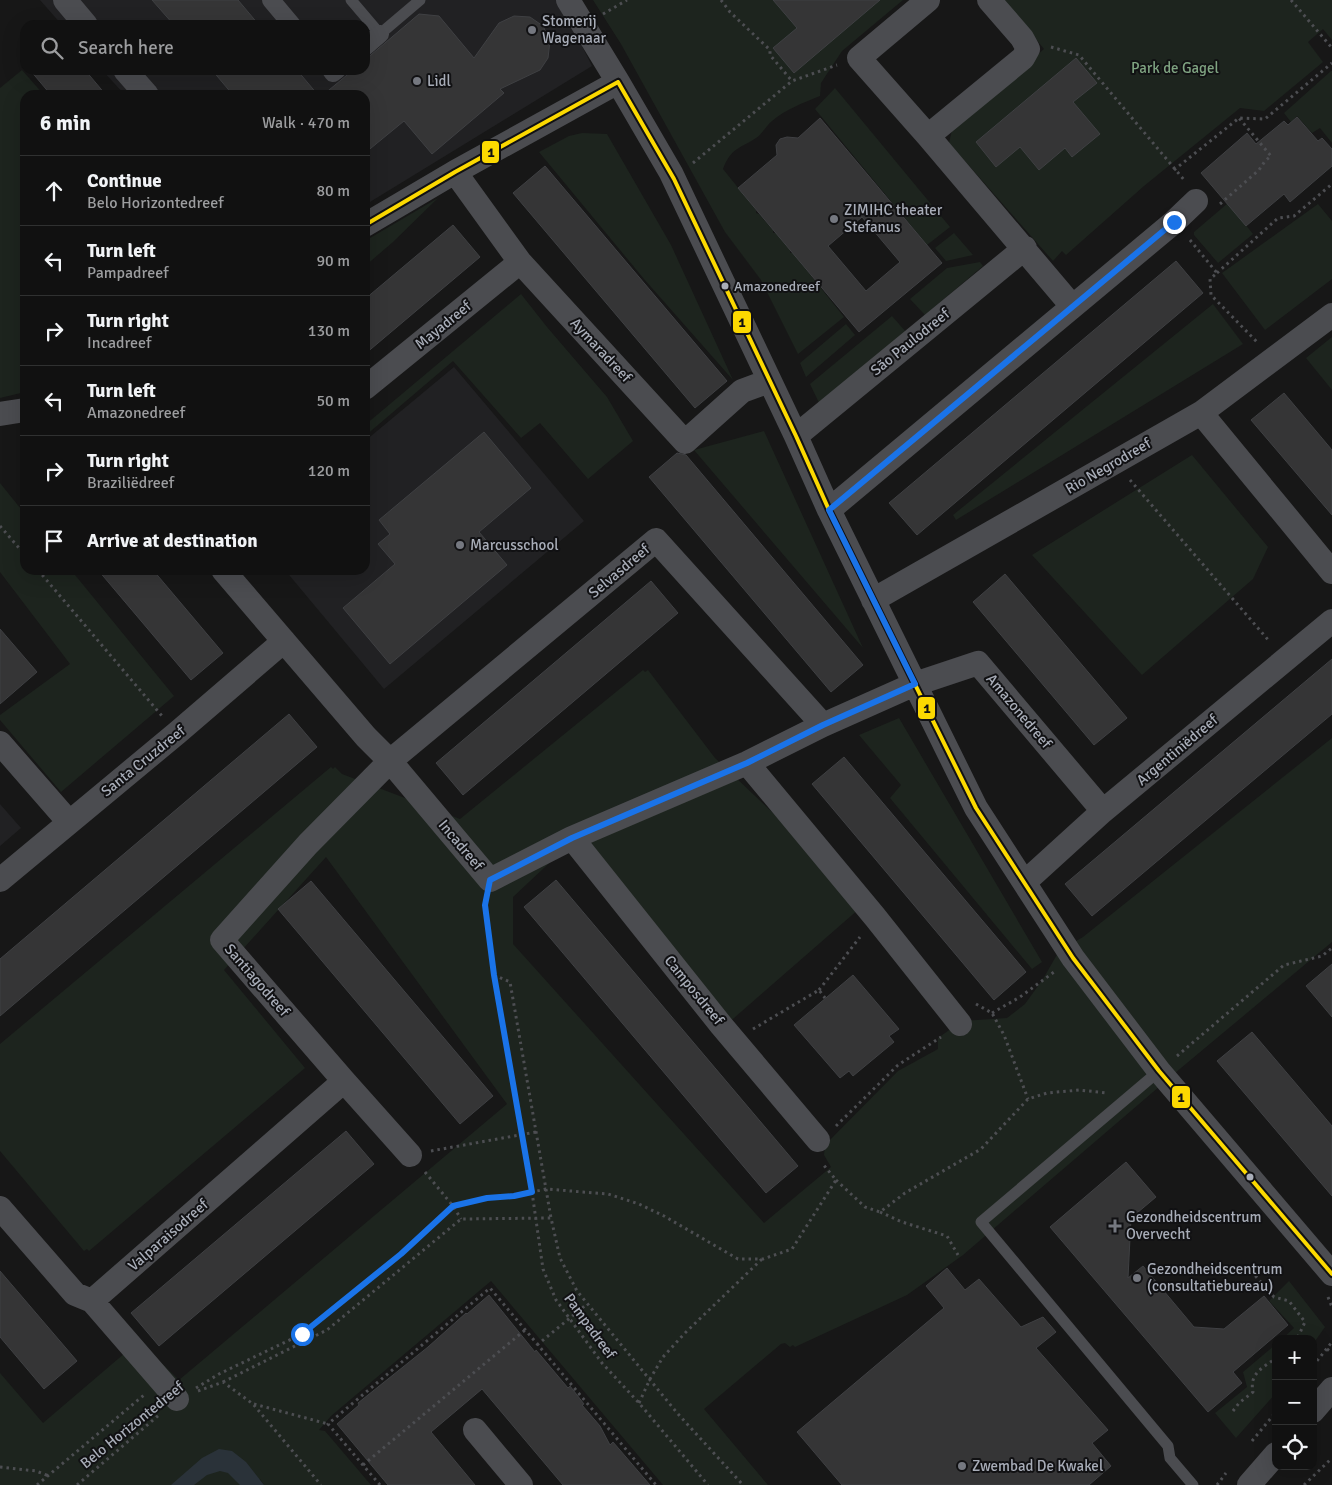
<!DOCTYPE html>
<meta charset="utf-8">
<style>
:root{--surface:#111;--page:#1e1f1f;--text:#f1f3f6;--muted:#9c9d9f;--line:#303131}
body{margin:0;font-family:Signika,sans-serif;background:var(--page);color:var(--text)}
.controls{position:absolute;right:15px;bottom:15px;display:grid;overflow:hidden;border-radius:10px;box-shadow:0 5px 20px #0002}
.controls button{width:45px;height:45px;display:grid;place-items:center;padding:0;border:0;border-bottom:1px solid var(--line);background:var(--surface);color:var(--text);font:25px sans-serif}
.stop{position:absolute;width:15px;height:15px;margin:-11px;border:4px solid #1a73e8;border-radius:50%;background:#fff}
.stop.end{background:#1a73e8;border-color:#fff;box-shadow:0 1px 5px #0008}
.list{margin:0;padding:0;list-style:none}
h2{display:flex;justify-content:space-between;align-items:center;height:65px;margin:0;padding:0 20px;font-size:21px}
h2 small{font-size:16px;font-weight:400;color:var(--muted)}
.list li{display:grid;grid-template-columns:32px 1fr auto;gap:15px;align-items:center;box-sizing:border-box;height:70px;padding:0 20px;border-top:1px solid var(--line)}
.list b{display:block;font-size:19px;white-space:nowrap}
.list p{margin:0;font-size:16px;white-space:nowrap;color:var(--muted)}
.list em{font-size:16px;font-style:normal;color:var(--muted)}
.icon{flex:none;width:28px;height:28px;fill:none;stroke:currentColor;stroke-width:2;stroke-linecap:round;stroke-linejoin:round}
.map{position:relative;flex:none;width:1332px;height:1485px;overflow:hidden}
.search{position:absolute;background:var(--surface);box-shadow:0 5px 20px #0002;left:20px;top:20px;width:350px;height:55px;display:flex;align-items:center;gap:12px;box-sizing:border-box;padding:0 18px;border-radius:15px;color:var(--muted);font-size:19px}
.panel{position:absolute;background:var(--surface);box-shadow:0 5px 20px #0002;left:20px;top:90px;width:350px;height:485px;border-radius:15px}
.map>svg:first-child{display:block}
.built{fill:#212123}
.green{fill:#1d241e}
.water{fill:#2a3239}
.building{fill:#353536;stroke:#3f4043;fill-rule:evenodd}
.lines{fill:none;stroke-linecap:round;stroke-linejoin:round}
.path{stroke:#4d4e52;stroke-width:3;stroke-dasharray:2.5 4;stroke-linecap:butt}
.service{stroke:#4b4c50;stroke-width:11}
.pedestrian{stroke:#4b4c50;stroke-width:18}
.minor{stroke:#4b4c50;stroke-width:24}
.bus-1-casing{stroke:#111113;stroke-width:8}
.bus-1{stroke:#fcd900;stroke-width:4}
.route{stroke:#1a73e8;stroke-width:6}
.poi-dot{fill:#757880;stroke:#111113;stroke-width:2}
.bus-dot{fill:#a8adb8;stroke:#111113;stroke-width:2}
.labels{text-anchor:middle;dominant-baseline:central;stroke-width:4;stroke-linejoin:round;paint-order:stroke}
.bus-label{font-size:14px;fill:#a8adb8;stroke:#111113;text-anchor:start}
.poi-label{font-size:15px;fill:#a8adb8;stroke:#111113;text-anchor:start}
.park-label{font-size:15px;fill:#7fa381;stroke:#111113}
.street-label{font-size:15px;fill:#a8adb8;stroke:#111113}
.line-badge{stroke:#111113;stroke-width:2}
.pale-badge-label{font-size:14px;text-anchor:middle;font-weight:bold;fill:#111}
</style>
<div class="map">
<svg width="1332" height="1485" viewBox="0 0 1332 1485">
<rect width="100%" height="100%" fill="#171717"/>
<path class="built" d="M40,0H559L592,66L365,205V95H125L102,70H365V25H62Z
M454,367L584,521L384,689L285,570H365V441Z
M0,804L21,828L0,846Z"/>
<path class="green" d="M593,0H903L842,51L821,83L820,96C803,103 786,109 772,121C766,126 762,134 756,138C739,149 731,148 723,169L756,210V213L759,214L773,230V233H776L790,250V253H793L844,317L798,354L761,280L725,232L621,44Z
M1004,0H1332V40L1323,29L1308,42L1323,62L1264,111L1240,108L1144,186L1066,255L1062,251L1053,261L949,143L952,130L1044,49Z
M22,70L44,95H25V392L0,398V88Z
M1331,71H1332V143L1320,128L1312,133L1297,116L1291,122L1284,113Z
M835,88L950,227L927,245L815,109Z
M582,133L607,134L671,245L733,380L644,279L539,152L569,136Z
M438,198L393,242L365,266V241Z
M1228,203L1253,234L1218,263L1194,235V232Z
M1318,204L1332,221V279L1265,330L1222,273Z
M954,233L973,255L946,261L935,248Z
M980,262L983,266L925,315L910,299L947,268Z
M521,294L547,327L607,397L633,441L588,479L540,423L521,438L453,361L365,436V425Z
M1213,304L1243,344L956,520L953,515Z
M892,316L906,332L820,405L810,384Z
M846,324L855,335L806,377L800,363Z
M1332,337V390L1306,358Z
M764,431L863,648L694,450Z
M1192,455L1268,547L1253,579L1142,675L1032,555Z
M0,483L25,514V570H71L174,696L61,792L0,720V715L70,664L0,572Z
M643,670L645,672L648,670L715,758L867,902L726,1025L576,838L513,897V944L764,1223L831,1167L824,1155L825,1145L898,1071L938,1049V1038L962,1021L1007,1018L1025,1004L1043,979L1059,951L1083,937L1332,738V942L1181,1068L963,1255L907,1295L795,1347L793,1345L790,1347L785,1343L781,1344L704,1409L768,1485H663L491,1281L331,1416L319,1430L325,1431L371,1485H264L260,1479L253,1485H0V1373L43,1423L139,1341L179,1380L507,1104L326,857L224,970L305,1068L89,1251L87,1249L84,1251L0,1151V1044L331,767L333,769L335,767L342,774L460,819Z
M899,718L1042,962L1032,969L890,798L901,785L859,735Z
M1289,1281L1325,1327L1313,1344V1339H1282L1294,1328L1269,1301Z
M1276,1344V1393L1236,1438L1215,1413L1247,1387L1243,1372Z"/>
<path class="water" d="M219,1449L232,1451L246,1462L264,1485H240L228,1473L220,1471L207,1475L194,1485H171L202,1458Z"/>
<path class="building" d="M152,0H238L259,25H174Z
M773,0H880L794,73L773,48L797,28Z
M419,14L439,16L474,58L499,23L514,16L530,17L543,26L550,41L548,58L540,70L500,89L504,93L432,154L404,121L365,153V95H323L353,70H365V60Z
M1076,58L1097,83L1073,102L1100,134L1072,157L1065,148L1039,170L1020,147L996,167L976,142Z
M30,70H85L106,95H51Z
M212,70H297L318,95H233Z
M1297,117L1318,141L1322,138L1332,149V166L1290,202L1284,194L1246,226L1201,173L1247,133L1256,144L1284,121L1288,125Z
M820,118L942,263L859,332L738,188L777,155L776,145L780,139L787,137L798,138ZM862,217L900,262L866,291L828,246Z
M545,166L727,381L695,408L513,193Z
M453,225L480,257L365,354V299Z
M1176,261L1203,293L917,535L889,503Z
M1284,393L1332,450V515L1251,420Z
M484,432L531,488L479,532L507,565L390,664L343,608L395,564L378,544L390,534L379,520Z
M677,453L686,455L863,665L831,692L649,477Z
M98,570H153L223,653L191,680Z
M1005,574L1127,718L1094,745L973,602Z
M651,581L678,613L463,795L436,763Z
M0,629L37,672L0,704Z
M1332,659V714L1092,916L1065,884Z
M289,714L317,747L0,1016V959Z
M844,757L1026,972L994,1000L812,784Z
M556,880L798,1166L766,1193L524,907Z
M311,881L493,1096L460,1124L278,909Z
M1332,964V1017L1306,986Z
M853,975L899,1029L889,1036L894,1042L853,1076L849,1071L840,1078L794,1025Z
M1252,1032L1332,1126V1196L1217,1061Z
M346,1131L374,1164L159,1346L131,1313Z
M1126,1162L1156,1197L1131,1218L1128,1278L1143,1266L1194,1327L1224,1329L1264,1296L1288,1325L1233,1372L1242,1383L1208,1412L1050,1227Z
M947,1268L965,1290L979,1279L1021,1327L1043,1317L1056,1332L1036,1348L1108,1430L1092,1443L1111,1466L1089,1485H842L797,1432L944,1308L926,1286Z
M0,1271L77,1361L44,1389L0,1337Z
M489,1295L535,1352L536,1350L568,1388L570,1386L584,1404L582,1405L600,1426L610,1445L613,1442L650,1485H563L482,1389L431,1432L475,1485H388L337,1424L359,1405L358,1403L428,1347L466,1313L467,1314Z"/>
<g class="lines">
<path class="path" d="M721,0L730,12L770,50V55L792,81
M1291,0L1332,48
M603,14L627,0
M1051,47L1079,55L1185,181
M693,163L792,81L837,65
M1174,170L1239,118L1265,119L1332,63
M1220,204L1259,170L1265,161L1271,156L1239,118
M1190,240L1217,273L1210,279L1211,295L1257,342
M1217,273L1278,218L1294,216L1332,184
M1130,480L1270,642
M0,526L25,555
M38,570L162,716
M485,903L494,975L532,1192L543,1269L556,1300L602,1363L639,1403L708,1485
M494,975L510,982L551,1218
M819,990L860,937
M976,1004L992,1013L1004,1035L1028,1099
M992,1013L1020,997L1054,972
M753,1029L819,990L825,998
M1177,1056L1284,965L1322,956L1332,948
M836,1126L898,1065L941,1037
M431,1151L536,1132
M425,1172L453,1206L461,1219
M836,1180L865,1207L880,1212L905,1193L981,1149L1028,1099L1047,1093L1079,1090L1107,1093
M880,1212L902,1222L947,1236L958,1255
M1251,1271L1274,1297L1289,1301L1305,1322L1297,1339
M1328,1297L1332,1307
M537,1345L587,1304
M1327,1349L1332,1353
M1313,1366L1332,1342
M223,1382L327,1330L461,1219L551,1218L560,1258L577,1291L678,1414L743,1485
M196,1388L219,1374L302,1334L401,1254L453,1206L487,1198L514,1196L546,1189L608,1194L639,1204L664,1216L738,1259H763L792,1249L836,1180L822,1163
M198,1391L223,1382L253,1404L321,1485
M639,1403L650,1379L663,1357L685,1333L762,1259
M254,1404L328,1424
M1233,1411L1239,1403L1253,1392C1249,1373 1263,1368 1276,1358
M1252,1441L1276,1412
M363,1465L525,1330
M0,1467L36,1471L49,1476
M37,1485L144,1395
M77,1485L159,1415
M380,1485L328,1424L490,1288L656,1485
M1217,1485L1226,1473
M1304,1485L1332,1458"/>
<path class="service" d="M351,0L380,34L420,0
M1159,1071L981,1222L1168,1446L1170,1458L1193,1485"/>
<path class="pedestrian" d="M271,0L292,25
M365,47L380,34
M331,70L333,73L337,70"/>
<path class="minor" d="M65,0L86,25
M568,0L618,82L671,173L796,436L829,510L976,808L1073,958L1159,1071L1332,1274
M928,0L859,58L928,136L1072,306
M125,70L147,95
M928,136L1023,58L1028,49L1022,38L989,0
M455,172L520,262L685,442L742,391L769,381
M365,225L455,172L618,82
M365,388L520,262
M1201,413L1332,572
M0,414L25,410
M796,436L1025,248
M829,510L1174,222L1196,201
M223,570L366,737L390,761L490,880L572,838L747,763L823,725L915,684L978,663L1103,811
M873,600L1201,413L1332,315
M0,743L69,822
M747,763L875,917L960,1024
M572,838L721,1025L818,1140
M0,880L177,733L284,641
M1025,882L1103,811L1332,621
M410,1155L344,1081L222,940L308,844L390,761L656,540L823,725
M0,1208L75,1294L92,1301L344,1081
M92,1301L177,1399
M1313,1411L1332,1389
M475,1430L521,1485
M1249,1485L1276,1454"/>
<defs>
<path id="bus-1" d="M618,82L674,179L796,436L829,510L976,808L1073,958L1159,1071L1332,1274
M365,225L455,172L618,82"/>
</defs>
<use href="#bus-1" class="bus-1-casing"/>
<use href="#bus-1" class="bus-1"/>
</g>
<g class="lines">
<path class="route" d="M302,1334L401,1254L453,1206L487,1198L514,1196L532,1192L494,975L485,905L490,880L572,838L747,763L823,725L915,684L829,510L1174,222"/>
</g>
<g class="poi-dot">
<circle cx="532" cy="30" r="5"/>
<circle cx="417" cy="81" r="5"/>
<circle cx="834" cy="219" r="5"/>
<circle cx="460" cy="545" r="5"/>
<path d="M1112.5 1218.5h5v5h5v5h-5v5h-5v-5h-5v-5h5z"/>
<circle cx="1137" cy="1278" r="5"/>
<circle cx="962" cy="1466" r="5"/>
</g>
<g class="bus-dot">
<circle cx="725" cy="286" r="4.5"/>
<circle cx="1250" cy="1177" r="4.5"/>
</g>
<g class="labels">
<g class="bus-label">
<text x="734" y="286">Amazonedreef</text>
</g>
<g class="poi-label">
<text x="542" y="21">Stomerij<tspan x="542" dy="17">Wagenaar</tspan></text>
<text x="427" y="81">Lidl</text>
<text x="844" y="210">ZIMIHC theater<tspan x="844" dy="17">Stefanus</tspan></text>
<text x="470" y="545">Marcusschool</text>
<text x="1126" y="1217">Gezondheidscentrum<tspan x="1126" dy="17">Overvecht</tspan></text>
<text x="1147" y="1269">Gezondheidscentrum<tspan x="1147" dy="17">(consultatiebureau)</tspan></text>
<text x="972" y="1466">Zwembad De Kwakel</text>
</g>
<g class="park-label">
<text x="1175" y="68">Park de Gagel</text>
</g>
<g class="street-label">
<text transform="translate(443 325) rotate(-39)">Mayadreef</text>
<text transform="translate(910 342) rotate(-39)">São Paulodreef</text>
<text transform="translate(601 350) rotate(47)">Aymaradreef</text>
<text transform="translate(1108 466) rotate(-30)">Rio Negrodreef</text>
<text transform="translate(619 571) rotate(-40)">Selvasdreef</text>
<text transform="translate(1019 711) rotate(50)">Amazonedreef</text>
<text transform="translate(1177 750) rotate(-40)">Argentiniëdreef</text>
<text transform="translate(143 761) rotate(-39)">Santa Cruzdreef</text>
<text transform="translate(461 845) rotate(50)">Incadreef</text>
<text transform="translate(257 980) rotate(49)">Santiagodreef</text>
<text transform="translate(694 990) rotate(51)">Camposdreef</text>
<text transform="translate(168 1235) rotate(-41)">Valparaisodreef</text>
<text transform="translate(590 1326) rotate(54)">Pampadreef</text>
<text transform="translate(132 1425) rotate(-39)">Belo Horizontedreef</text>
</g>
</g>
<g class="line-badge">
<rect x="481" y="140" width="19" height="24" rx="5" fill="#fcd900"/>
<rect x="732" y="310" width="20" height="24" rx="5" fill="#fcd900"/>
<rect x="917" y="696" width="19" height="24" rx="5" fill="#fcd900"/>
<rect x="1171" y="1085" width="20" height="24" rx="5" fill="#fcd900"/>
</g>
<g class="pale-badge-label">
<text x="491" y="157">1</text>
<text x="742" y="327">1</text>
<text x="927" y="713">1</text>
<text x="1181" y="1102">1</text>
</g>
</svg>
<div class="controls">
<button>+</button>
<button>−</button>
<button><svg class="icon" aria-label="locate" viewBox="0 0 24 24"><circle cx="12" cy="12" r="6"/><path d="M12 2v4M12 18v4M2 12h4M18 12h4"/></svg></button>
</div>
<div class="stop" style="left:302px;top:1334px"></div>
<div class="stop end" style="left:1174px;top:222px"></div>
<div class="search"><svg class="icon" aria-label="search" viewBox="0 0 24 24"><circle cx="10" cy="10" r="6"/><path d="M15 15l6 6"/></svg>Search here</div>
<section class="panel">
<h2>6 min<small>Walk · 470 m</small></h2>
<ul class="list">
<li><svg class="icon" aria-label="ahead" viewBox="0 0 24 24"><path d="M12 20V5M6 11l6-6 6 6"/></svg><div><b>Continue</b><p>Belo Horizontedreef</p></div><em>80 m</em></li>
<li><svg class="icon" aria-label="left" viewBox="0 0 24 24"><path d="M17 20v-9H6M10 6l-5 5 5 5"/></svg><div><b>Turn left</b><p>Pampadreef</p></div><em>90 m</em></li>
<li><svg class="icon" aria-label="right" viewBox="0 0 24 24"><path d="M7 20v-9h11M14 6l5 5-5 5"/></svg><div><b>Turn right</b><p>Incadreef</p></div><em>130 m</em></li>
<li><svg class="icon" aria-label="left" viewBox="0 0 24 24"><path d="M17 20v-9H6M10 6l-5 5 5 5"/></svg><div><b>Turn left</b><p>Amazonedreef</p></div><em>50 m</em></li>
<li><svg class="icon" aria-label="right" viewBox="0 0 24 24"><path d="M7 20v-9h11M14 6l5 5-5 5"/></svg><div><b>Turn right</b><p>Braziliëdreef</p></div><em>120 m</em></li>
<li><svg class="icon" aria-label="arrive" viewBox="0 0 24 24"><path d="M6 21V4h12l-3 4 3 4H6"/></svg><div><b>Arrive at destination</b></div></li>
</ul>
</section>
</div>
